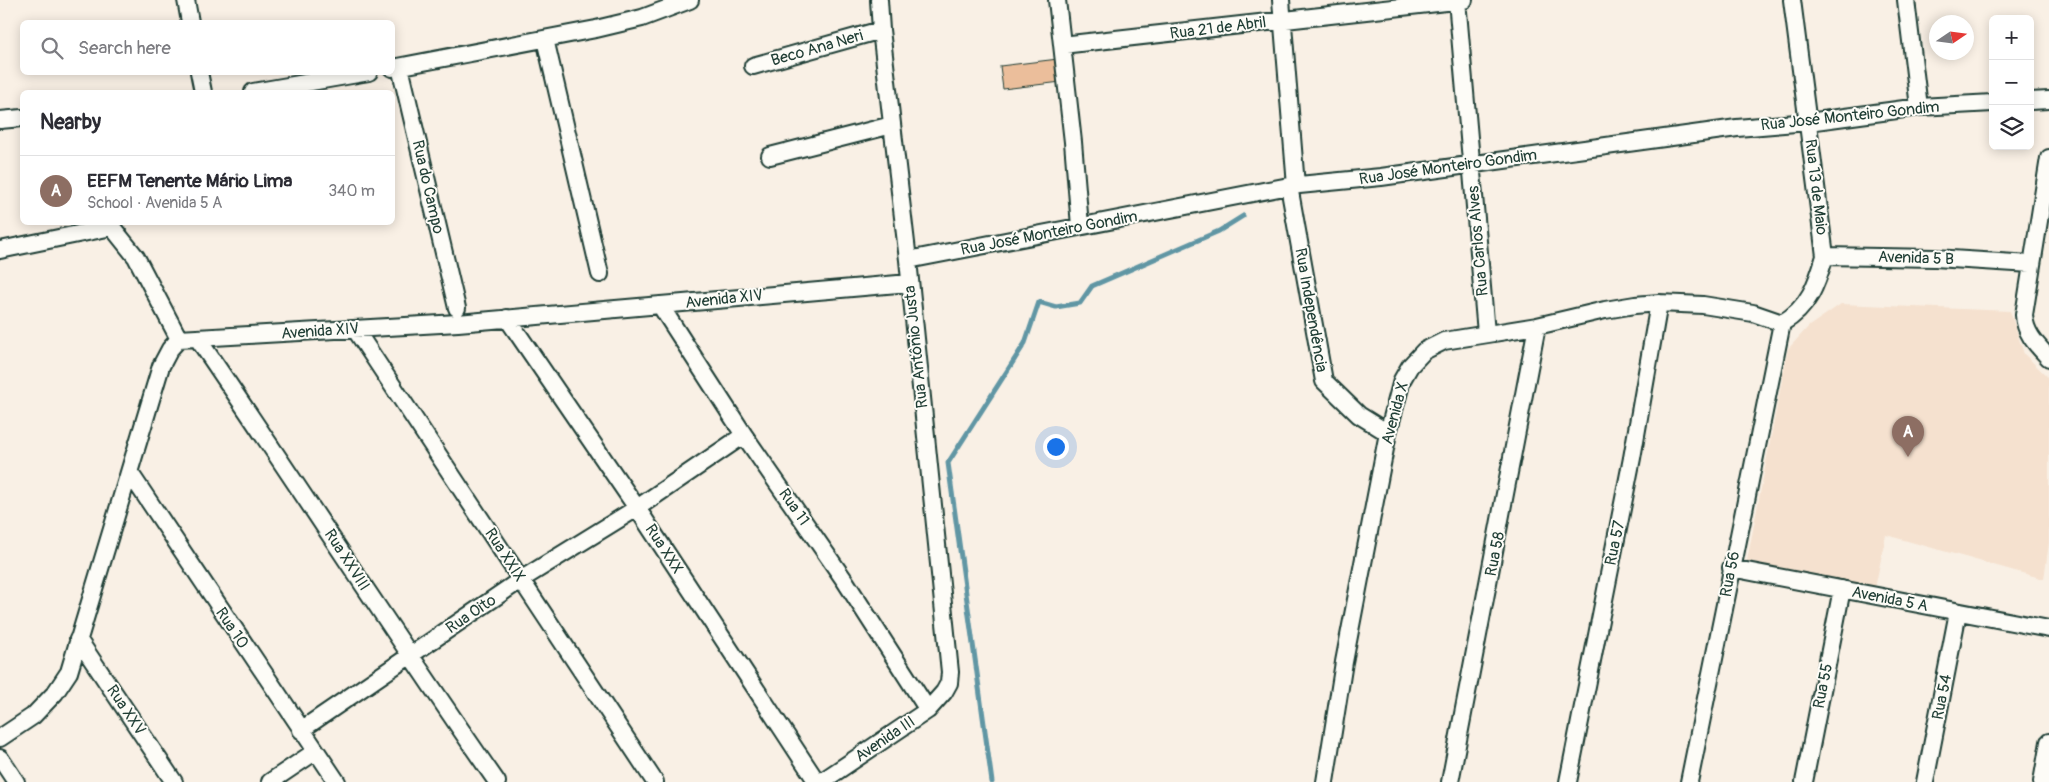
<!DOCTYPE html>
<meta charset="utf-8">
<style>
:root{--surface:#fff;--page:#f2f2f3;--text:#2b2b33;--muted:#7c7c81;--line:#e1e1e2;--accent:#ea580c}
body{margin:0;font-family:Pangolin,sans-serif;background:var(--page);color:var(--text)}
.controls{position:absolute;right:15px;top:15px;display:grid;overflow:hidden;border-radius:8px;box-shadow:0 2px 12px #0003}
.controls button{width:45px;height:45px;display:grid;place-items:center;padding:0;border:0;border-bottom:1px solid var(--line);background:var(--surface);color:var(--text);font:25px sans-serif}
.compass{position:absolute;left:1929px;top:15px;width:45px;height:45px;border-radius:50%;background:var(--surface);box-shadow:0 2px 12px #0003;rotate:77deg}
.you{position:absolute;left:1055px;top:446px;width:18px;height:18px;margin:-12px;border:4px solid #fff;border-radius:50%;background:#1a73e8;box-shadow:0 0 0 8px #1a73e833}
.badge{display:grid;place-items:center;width:32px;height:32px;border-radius:50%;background:var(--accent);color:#fff;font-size:16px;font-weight:700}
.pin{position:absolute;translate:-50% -41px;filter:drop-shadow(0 1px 2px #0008)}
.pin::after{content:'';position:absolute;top:26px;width:18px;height:15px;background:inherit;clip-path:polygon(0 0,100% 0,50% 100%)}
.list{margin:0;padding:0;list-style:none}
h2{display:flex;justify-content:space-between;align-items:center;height:65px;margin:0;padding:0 20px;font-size:21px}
h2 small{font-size:16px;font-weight:400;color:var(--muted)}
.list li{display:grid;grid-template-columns:32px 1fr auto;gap:15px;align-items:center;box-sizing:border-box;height:70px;padding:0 20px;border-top:1px solid var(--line)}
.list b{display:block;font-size:19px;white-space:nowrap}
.list p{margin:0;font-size:16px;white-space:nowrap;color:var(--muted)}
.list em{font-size:16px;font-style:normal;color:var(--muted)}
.icon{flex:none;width:28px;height:28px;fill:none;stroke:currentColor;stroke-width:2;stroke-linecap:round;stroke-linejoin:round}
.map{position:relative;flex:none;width:2049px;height:782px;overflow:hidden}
.search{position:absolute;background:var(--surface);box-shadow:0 2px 12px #0003;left:20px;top:20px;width:375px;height:55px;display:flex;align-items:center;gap:12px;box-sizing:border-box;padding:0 18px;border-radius:8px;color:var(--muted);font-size:19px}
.panel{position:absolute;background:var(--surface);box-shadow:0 2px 12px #0003;left:20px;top:90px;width:375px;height:135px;border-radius:8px}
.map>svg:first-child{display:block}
.built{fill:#f5e1cf}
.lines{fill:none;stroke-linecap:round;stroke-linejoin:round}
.stream{stroke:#6196a4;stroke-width:5}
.building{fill:#ebbe9b;stroke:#1f3d34}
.minor-casing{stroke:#1f3d34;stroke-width:20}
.minor{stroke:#fdfcf7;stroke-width:16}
.labels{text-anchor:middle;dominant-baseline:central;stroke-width:4;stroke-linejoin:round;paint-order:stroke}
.street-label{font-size:16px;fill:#1f3d34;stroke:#fdfcf7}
</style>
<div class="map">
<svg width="2049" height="782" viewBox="0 0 2049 782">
<rect width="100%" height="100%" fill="#f9f0e5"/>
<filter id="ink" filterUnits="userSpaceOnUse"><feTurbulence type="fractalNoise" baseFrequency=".02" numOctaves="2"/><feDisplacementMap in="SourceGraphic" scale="10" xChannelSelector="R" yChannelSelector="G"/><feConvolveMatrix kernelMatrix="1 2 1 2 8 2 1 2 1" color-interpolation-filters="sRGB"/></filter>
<g filter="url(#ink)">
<path class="built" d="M1841,304L2010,311L2024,354L2049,378V543L2044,579L1886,535L1875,588L1747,561L1788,349L1809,326Z"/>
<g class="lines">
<path class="stream" d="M992,782L948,463L1025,343L1039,302L1056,307L1080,303L1092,286L1219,231L1243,216"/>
</g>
<path class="building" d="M1058,59L1061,82L1003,89L1000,66Z"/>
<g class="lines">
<defs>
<path id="minor" d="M186,0L190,22
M1057,0L1073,142L1080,226
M1281,0L1296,186
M1457,0L1486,333
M1792,0L1825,256
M1906,0L1919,107
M545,39L600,274
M1062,45L1464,0
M753,66L881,30
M400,67L457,308
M392,68L596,29L642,18L690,0
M199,72L203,92
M253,92L369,72
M2030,101L2049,100
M0,120L22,118
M770,156L892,125
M2049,158L2024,315C2025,334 2037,345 2049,358
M1289,186L1324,381L1359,415L1388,433
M111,222L112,227L136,257L179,339
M0,250L112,227
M908,260L1289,186L1381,177L1737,128L1808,122L1919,107L1993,103
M660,305L744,435L845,581L928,710
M507,318L637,508L817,782
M355,329L655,782
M198,339C299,486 395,636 497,782
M130,473L337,782
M1731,568L2049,629
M78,639L174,782
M301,730L522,579L637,508L744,435
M0,738L33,716L55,693L69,672L161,366L170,349L179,339L458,323L909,283
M0,758L16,782
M270,782L316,751
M821,782L928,710L944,692L949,683L950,672L908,260L881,30L879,0
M1325,782L1344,662L1388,433L1402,380L1410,366L1424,351L1444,341L1537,326L1605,310L1635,305L1659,303L1703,305L1753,313L1782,323
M1450,782L1537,326
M1568,782L1632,458L1659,303
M1689,782L1782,323C1809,308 1817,283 1825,256L1935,258L2031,264
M1804,782L1842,589
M1925,782L1958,612
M2042,782L2049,742"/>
</defs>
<use href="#minor" class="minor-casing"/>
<use href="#minor" class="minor"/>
</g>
</g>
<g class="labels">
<g class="street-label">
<text transform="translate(1218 28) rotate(-7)">Rua 21 de Abril</text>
<text transform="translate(817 48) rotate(-16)">Beco Ana Neri</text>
<text transform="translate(1850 116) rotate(-6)">Rua José Monteiro Gondim</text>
<text transform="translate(1448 167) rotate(-8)">Rua José Monteiro Gondim</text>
<text transform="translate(428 187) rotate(77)">Rua do Campo</text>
<text transform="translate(1816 187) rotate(83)">Rua 13 de Maio</text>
<text transform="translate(1049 233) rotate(-11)">Rua José Monteiro Gondim</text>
<text transform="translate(1478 241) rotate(-95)">Rua Carlos Alves</text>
<text transform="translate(1916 258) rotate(2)">Avenida 5 B</text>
<text transform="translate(724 299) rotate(-6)">Avenida XIV</text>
<text transform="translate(1311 310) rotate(80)">Rua Independência</text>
<text transform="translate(320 331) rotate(-4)">Avenida XIV</text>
<text transform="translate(916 347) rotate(-96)">Rua Antônio Justa</text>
<text transform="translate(1395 413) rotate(-75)">Avenida X</text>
<text transform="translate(794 507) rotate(55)">Rua 11</text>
<text transform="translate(1615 543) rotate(-78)">Rua 57</text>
<text transform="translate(664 549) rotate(57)">Rua XXX</text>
<text transform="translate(1495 554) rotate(-79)">Rua 58</text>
<text transform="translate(505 555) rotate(57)">Rua XXIX</text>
<text transform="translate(347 560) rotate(57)">Rua XXVIII</text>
<text transform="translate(1730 574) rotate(-79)">Rua 56</text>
<text transform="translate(1890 599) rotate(11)">Avenida 5 A</text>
<text transform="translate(471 614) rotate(-34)">Rua Oito</text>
<text transform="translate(232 628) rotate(56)">Rua 10</text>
<text transform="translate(1823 686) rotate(-79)">Rua 55</text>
<text transform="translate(1942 697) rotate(-79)">Rua 54</text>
<text transform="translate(126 710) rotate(56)">Rua XXV</text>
<text transform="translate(885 739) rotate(-34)">Avenida III</text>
</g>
</g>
</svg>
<div class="controls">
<button>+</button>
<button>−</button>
<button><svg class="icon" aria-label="layers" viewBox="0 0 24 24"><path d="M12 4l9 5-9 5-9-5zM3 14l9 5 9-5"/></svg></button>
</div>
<svg class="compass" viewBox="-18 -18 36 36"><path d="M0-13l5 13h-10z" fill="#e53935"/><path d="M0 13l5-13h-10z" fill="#7c7c81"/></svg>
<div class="you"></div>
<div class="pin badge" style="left:1908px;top:457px;background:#8d6e63">A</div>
<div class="search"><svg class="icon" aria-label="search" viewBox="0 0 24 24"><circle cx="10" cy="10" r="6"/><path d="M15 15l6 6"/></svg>Search here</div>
<section class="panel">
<h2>Nearby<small></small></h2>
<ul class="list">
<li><span class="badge" style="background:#8d6e63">A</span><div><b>EEFM Tenente Mário Lima</b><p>School · Avenida 5 A</p></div><em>340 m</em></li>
</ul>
</section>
</div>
